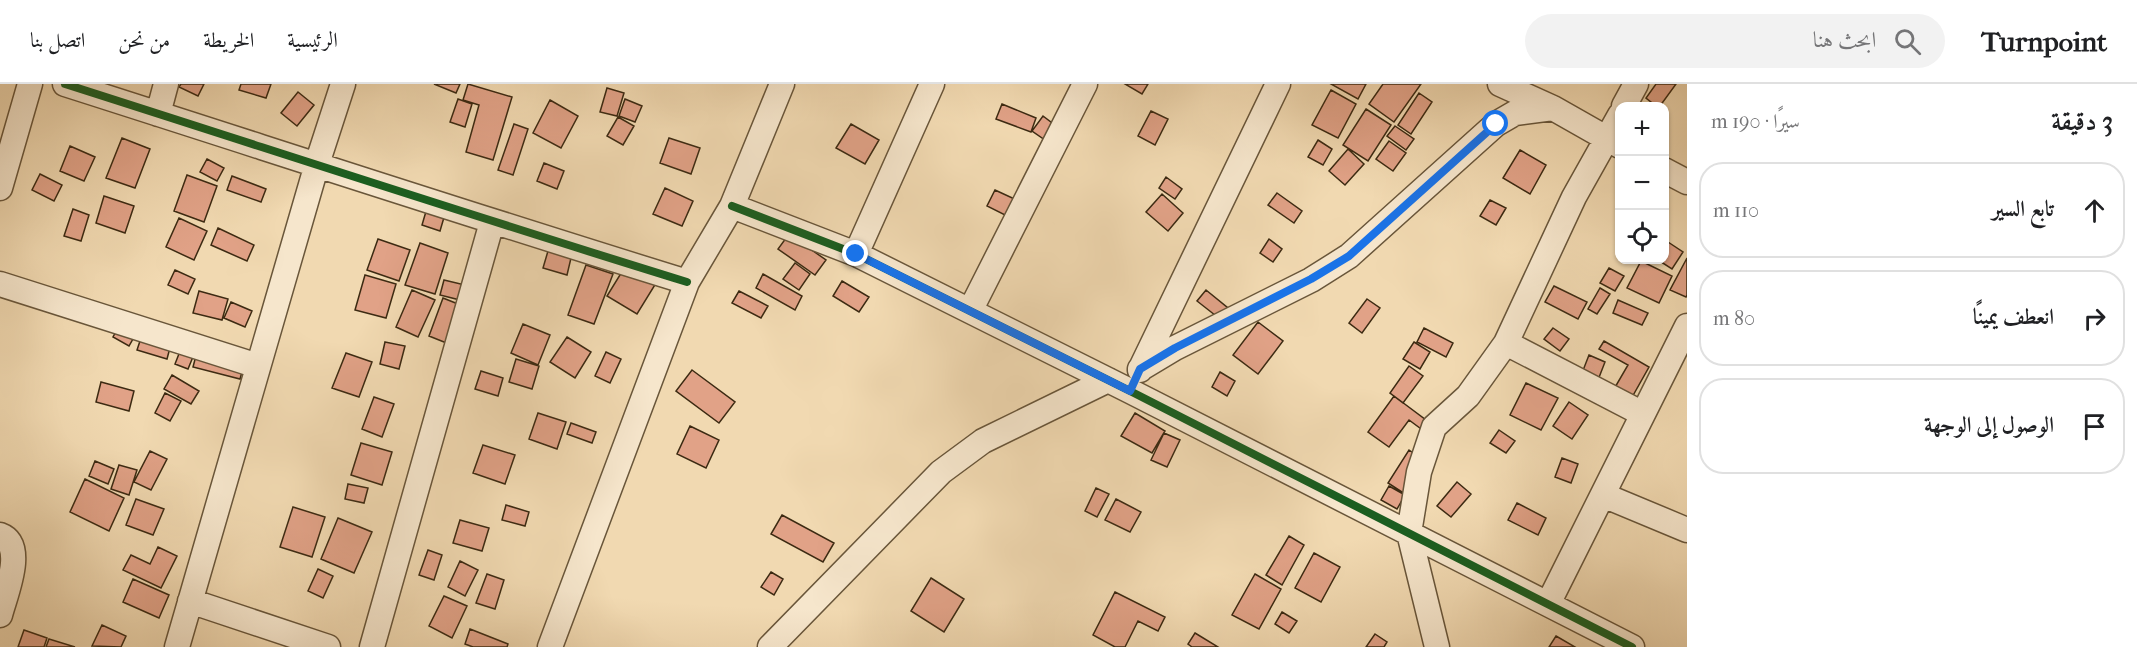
<!DOCTYPE html>
<html lang="ar">
<meta charset="utf-8">
<style>
:root{--surface:#fff;--page:#f2f2f2;--text:#202124;--muted:#757577;--line:#e0e0e0}
body{margin:0;font-family:"IM FELL French Canon",Amiri,serif;background:var(--page);color:var(--text);direction:rtl}
.controls{position:absolute;right:18px;top:18px;display:grid;overflow:hidden;border-radius:12px;box-shadow:0 2px 4px #0004}
.controls button{width:54px;height:54px;display:grid;place-items:center;padding:0;border:0;border-bottom:2px solid var(--line);background:var(--surface);color:var(--text);font:30px sans-serif}
.stop{position:absolute;width:18px;height:18px;margin:-14px;border:4px solid #1a73e8;border-radius:50%;background:#fff}
.stop.end{background:#1a73e8;border-color:#fff;box-shadow:0 2px 6px #0008}
.list{margin:0;padding:0;list-style:none}
h2{display:flex;justify-content:space-between;align-items:center;height:78px;margin:0;padding:0 24px;font-size:26px}
h2 small{font-size:20px;font-weight:400;color:var(--muted)}
.list li{display:grid;grid-template-columns:39px 1fr auto;gap:18px;align-items:center;box-sizing:border-box;height:96px;margin:0 12px 12px;padding:0 12px;border:2px solid var(--line);border-radius:24px}
.list b{display:block;font-size:22px;white-space:nowrap}
.list em{font-size:20px;font-style:normal;color:var(--muted)}
.icon{flex:none;width:33px;height:33px;fill:none;stroke:currentColor;stroke-width:2;stroke-linecap:round;stroke-linejoin:round}
.map{position:relative;flex:none;width:1687px;height:563px;overflow:hidden;direction:ltr}
header{display:flex;align-items:center;gap:36px;box-sizing:border-box;height:84px;padding:0 30px;background:var(--surface);border-bottom:2px solid var(--line)}
header strong{font-size:28px}
nav{display:flex;gap:33px;margin-inline-start:auto;font-size:21px}
.search{width:420px;height:54px;background:var(--page);display:flex;align-items:center;gap:15px;box-sizing:border-box;padding:0 21px;border-radius:33px;color:var(--muted);font-size:22px}
main{display:flex}
aside{flex:1;background:var(--surface)}
.map>svg:first-child{display:block}
.building{fill:#e1a287;stroke:#3c2a12;stroke-width:1.5}
.lines{fill:none;stroke-linecap:round;stroke-linejoin:round}
.minor-casing{stroke:#69563a;stroke-width:27}
.minor{stroke:#f6e6cc;stroke-width:24}
.cycleway-casing{stroke:#f6e6cc;stroke-width:11}
.cycleway{stroke:#1b5e20;stroke-width:8}
.route{stroke:#1a73e8;stroke-width:8}
</style>
<header>
<strong>Turnpoint</strong>
<div class="search"><svg class="icon" aria-label="search" viewBox="0 0 24 24"><circle cx="10" cy="10" r="6"/><path d="M15 15l6 6"/></svg>ابحث هنا</div>
<nav><a>الرئيسية</a><a>الخريطة</a><a>من نحن</a><a>اتصل بنا</a></nav>
</header>
<main>
<aside>
<h2>3 دقيقة<small>سيرًا · 190 m</small></h2>
<ul class="list">
<li><svg class="icon" aria-label="ahead" viewBox="0 0 24 24"><path d="M12 20V5M6 11l6-6 6 6"/></svg><div><b>تابع السير</b></div><em>110 m</em></li>
<li><svg class="icon" aria-label="right" viewBox="0 0 24 24"><path d="M7 20v-9h11M14 6l5 5-5 5"/></svg><div><b>انعطف يمينًا</b></div><em>80 m</em></li>
<li><svg class="icon" aria-label="arrive" viewBox="0 0 24 24"><path d="M6 21V4h12l-3 4 3 4H6"/></svg><div><b>الوصول إلى الوجهة</b></div></li>
</ul>
</aside>
<div class="map">
<svg width="1687" height="563" viewBox="0 0 1687 563">
<rect width="100%" height="100%" fill="#f1d9b1"/>
<filter id="stains"><feTurbulence type="fractalNoise" baseFrequency=".00333" numOctaves="4"/><feColorMatrix values="0 0 0 0 .2 0 0 0 0 .09 0 0 0 0 .02 0 0 0 .5 -.17"/></filter>
<radialGradient id="worn" r=".72"><stop offset=".6" stop-color="#630" stop-opacity="0"/><stop offset="1" stop-color="#630" stop-opacity=".3"/></radialGradient>
<path class="building" d="M181,0H204L198,12L179,3Z
M241,0H271L266,14L239,6Z
M434,0H460L456,9Z
M468,0L512,13L493,76L466,68L479,21L463,16Z
M1125,0H1148L1142,10Z
M1331,0H1366L1358,15Z
M1383,0H1421L1394,38L1369,20Z
M1656,0H1676L1660,22H1656L1646,14Z
M607,4L624,9L617,32L600,28Z
M1331,6L1356,20L1338,54L1312,41Z
M298,8L314,21L297,42L281,29Z
M1419,9L1432,18L1411,50L1398,41Z
M458,15L472,20L465,43L450,38Z
M625,15L642,22L635,38L619,32Z
M550,16L578,32L561,64L533,49Z
M1002,20L1036,34L1031,48L996,35Z
M1366,25L1391,41L1368,77L1343,61Z
M1151,27L1168,35L1155,61L1138,52Z
M1043,32L1056,42L1045,56L1032,47Z
M618,33L634,42L623,61L607,52Z
M514,40L528,45L513,91L498,86Z
M851,40L879,56L865,80L836,64Z
M1395,42L1414,55L1406,66L1387,52Z
M122,54L150,65L135,104L106,94Z
M669,54L700,64L691,90L660,79Z
M1318,56L1332,65L1323,81L1308,73Z
M1389,57L1406,69L1393,87L1376,75Z
M70,62L95,73L84,97L60,87Z
M1348,65L1364,80L1345,101L1329,87Z
M1520,66L1546,81L1530,110L1503,94Z
M207,75L224,84L217,97L200,88Z
M544,79L564,87L557,105L537,97Z
M40,90L62,101L54,117L32,106Z
M187,91L217,102L204,138L174,127Z
M232,92L266,105L261,118L227,106Z
M1166,93L1182,105L1175,115L1159,104Z
M665,104L693,117L682,142L653,130Z
M995,106L1023,119L1015,136L987,122Z
M1277,109L1302,127L1294,139L1268,121Z
M1162,110L1183,129L1168,147L1146,128Z
M104,112L134,122L125,149L96,139Z
M1490,116L1506,124L1496,141L1480,132Z
M427,124L445,130L440,147L422,141Z
M73,125L89,131L81,157L64,152Z
M179,134L207,147L194,176L166,163Z
M218,144L254,161L247,177L211,161Z
M789,150L826,176L815,191L778,165Z
M378,155L410,166L399,197L367,186Z
M1269,155L1282,165L1273,178L1260,169Z
M1668,158L1683,168L1672,185L1658,176H1664V163Z
M420,159L448,169L435,210L405,201Z
M548,167L571,174L567,191L543,184Z
M631,173L661,191L637,230L607,212Z
M1687,174V211L1686,213L1670,206Z
M1641,177L1672,192L1659,219L1627,204Z
M795,179L810,190L799,206L783,195Z
M586,181L613,190L594,240L568,231Z
M1609,184L1624,192L1615,207L1600,199Z
M175,186L195,195L188,210L168,201Z
M763,190L802,212L795,226L756,204Z
M365,191L396,200L386,234L355,226Z
M444,196L465,201L460,216L440,211Z
M842,197L869,213L859,228L833,212Z
M1554,202L1587,218L1578,235L1545,218Z
M1600,204L1610,210L1597,230L1588,225Z
M412,206L435,216L418,253L396,243Z
M1206,206L1228,224L1220,235L1197,217Z
M199,207L228,215L222,236L193,229Z
M739,207L768,222L761,234L732,219Z
M443,214L463,222L449,260L429,252Z
M1367,215L1380,224L1362,249L1349,239Z
M1618,216L1648,229L1642,241L1613,229Z
M231,218L252,227L245,243L224,234Z
M122,237L138,246L129,262L113,253Z
M1258,238L1283,257L1258,290L1233,271Z
M523,240L550,251L538,281L511,269Z
M1424,244L1453,259L1446,273L1417,258Z
M1553,244L1569,255L1560,267L1544,255Z
M143,248L172,256L167,275L137,266Z
M567,253L591,268L575,294L550,278Z
M184,257L197,263L188,285L175,280Z
M1604,257L1649,283L1631,315L1614,305L1628,281L1599,265Z
M385,258L405,262L399,285L380,280Z
M1414,258L1430,268L1420,285L1403,275Z
M198,264L245,277L240,295L193,283Z
M606,268L621,275L610,299L595,292Z
M346,269L372,278L359,313L332,304Z
M1589,271L1605,278L1598,296L1582,289Z
M516,275L539,282L532,305L509,298Z
M1409,282L1423,292L1403,319L1390,309Z
M692,286L735,318L719,339L676,307Z
M481,287L503,294L498,312L475,305Z
M1220,288L1235,297L1227,312L1212,303Z
M172,291L199,307L191,320L164,305Z
M101,298L134,307L129,327L96,318Z
M1526,299L1558,314L1541,346L1510,331Z
M165,309L181,317L170,337L155,329Z
M1394,312L1438,345L1432,353L1409,336L1389,363L1368,348Z
M374,313L394,320L382,353L362,345Z
M1569,318L1588,331L1572,355L1553,342Z
M538,329L566,338L557,365L529,355Z
M1135,329L1165,347L1152,369L1121,352Z
M571,339L596,348L592,359L567,350Z
M690,342L719,356L706,384L677,370Z
M1499,346L1515,357L1506,369L1490,359Z
M1164,349L1180,356L1167,383L1151,376Z
M361,359L392,368L382,401L351,391Z
M483,361L515,371L505,400L473,389Z
M1409,366L1426,378L1405,410L1388,399Z
M150,367L167,375L151,406L134,398Z
M1562,374L1578,380L1571,399L1555,393Z
M95,377L114,385L108,400L89,392Z
M119,381L137,386L129,411L111,405Z
M85,395L124,414L109,447L70,428Z
M1457,398L1471,410L1451,433L1437,422Z
M348,400L368,404L364,419L345,415Z
M1389,402L1405,411L1397,425L1381,416Z
M1096,404L1109,410L1097,433L1085,427Z
M136,415L164,425L153,451L126,441Z
M1116,415L1141,428L1130,448L1105,436Z
M1517,419L1546,434L1538,451L1508,436Z
M506,421L529,428L525,442L502,436Z
M293,423L325,433L312,473L280,463Z
M782,431L834,459L823,478L771,450Z
M338,434L372,448L354,489L321,475Z
M460,436L489,444L482,467L453,459Z
M1289,452L1304,461L1282,501L1266,491Z
M158,463L177,472L161,504L123,486L131,471L150,480Z
M428,466L442,471L434,496L419,491Z
M1314,469L1340,483L1321,518L1295,504Z
M460,477L478,486L465,512L448,503Z
M318,485L333,492L323,514L308,507Z
M771,488L783,495L774,511L761,503Z
M487,490L504,496L495,525L476,519Z
M1255,490L1281,505L1259,545L1232,531Z
M931,494L964,515L944,548L911,527Z
M133,495L169,511L159,534L123,518Z
M1115,508L1165,533L1158,547L1138,537L1125,563H1115L1093,551Z
M444,512L467,522L452,554L429,542Z
M1282,528L1297,537L1289,549L1275,540Z
M102,541L126,552L121,563L92,562Z
M470,545L508,560L507,563H473L465,560Z
M24,546L47,554L44,563H18Z
M1195,549L1218,563H1192L1188,560Z
M1375,550L1387,558L1384,563H1366Z
M1556,552L1575,563H1549Z
M49,555L75,563H46Z"/>
<g class="lines">
<defs>
<path id="minor" d="M65,0C272,66 479,134 687,198
M1500,0L1553,24L1620,62
M1624,22L1636,0
M158,30L166,0
M1664,86L1687,98
M0,104L30,0
M732,122L856,170L1130,307L1632,563
M856,170L932,0
M0,200L258,282
M970,227L1085,0
M1506,259L1643,330
M1140,285L1175,264L1311,196L1349,172L1496,40L1515,29L1553,24
M1140,286L1278,0
M1603,411L1687,446
M0,451C27,461 5,511 0,531
M190,517L328,563
M1548,520L1687,242
M177,563L317,80L343,0
M372,563L492,138
M550,563L687,198L732,122L782,0
M770,563L941,388L983,357L1108,296
M1437,563L1409,449L1419,388L1434,343L1468,312L1506,259L1574,113L1620,31"/>
</defs>
<use href="#minor" class="minor-casing"/>
<use href="#minor" class="minor"/>
<defs>
<path id="cycleway" d="M65,0C272,66 479,134 687,198
M732,122L856,170L1130,307L1632,563"/>
</defs>
<use href="#cycleway" class="cycleway-casing"/>
<use href="#cycleway" class="cycleway"/>
</g>
<g class="lines">
<path class="route" d="M856,170L1130,307L1140,285L1175,264L1311,195L1349,172L1496,40"/>
</g>
<rect width="100%" height="100%" filter="url(#stains)"/>
<rect width="100%" height="100%" fill="url(#worn)"/>
</svg>
<div class="controls">
<button>+</button>
<button>−</button>
<button><svg class="icon" aria-label="locate" viewBox="0 0 24 24"><circle cx="12" cy="12" r="6"/><path d="M12 2v4M12 18v4M2 12h4M18 12h4"/></svg></button>
</div>
<div class="stop" style="left:1496px;top:40px"></div>
<div class="stop end" style="left:856px;top:170px"></div>
</div>
</main>
